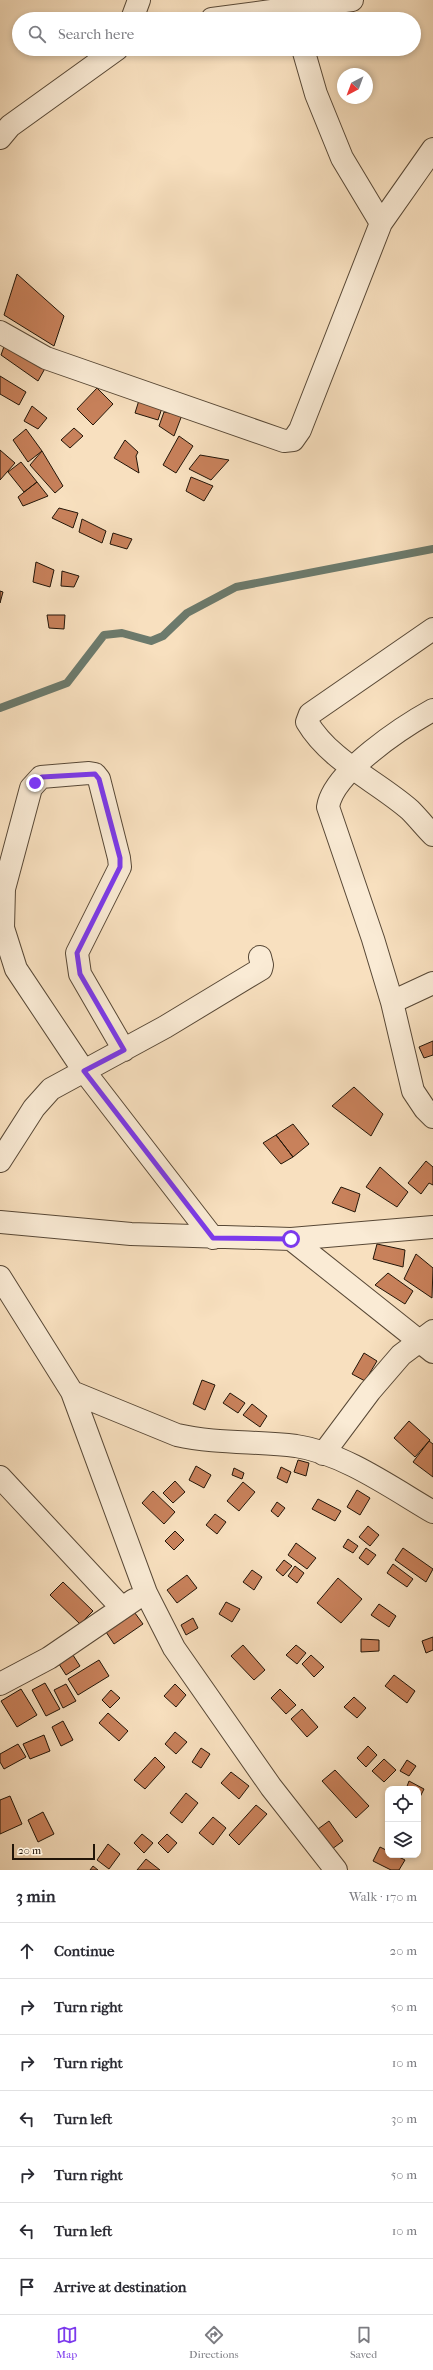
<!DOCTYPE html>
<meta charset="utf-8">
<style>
:root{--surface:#fff;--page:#f7f7f7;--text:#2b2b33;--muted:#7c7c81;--line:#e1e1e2;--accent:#7c3aed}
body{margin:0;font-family:"IM FELL French Canon",serif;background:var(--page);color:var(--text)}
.controls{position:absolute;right:12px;bottom:12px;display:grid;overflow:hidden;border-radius:8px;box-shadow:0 2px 6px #0003}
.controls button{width:36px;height:36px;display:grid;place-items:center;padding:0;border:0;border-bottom:1px solid var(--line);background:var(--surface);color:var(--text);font:20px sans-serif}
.compass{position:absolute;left:337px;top:68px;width:36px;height:36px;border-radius:50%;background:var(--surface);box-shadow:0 2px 6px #0003;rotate:221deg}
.scale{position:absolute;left:12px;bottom:10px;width:83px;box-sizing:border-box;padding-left:4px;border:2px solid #221508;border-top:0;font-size:11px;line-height:14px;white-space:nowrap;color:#221508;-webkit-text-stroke:3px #faebd5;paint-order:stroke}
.stop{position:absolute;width:12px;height:12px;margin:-9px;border:3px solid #7c3aed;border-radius:50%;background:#fff}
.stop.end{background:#7c3aed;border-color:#fff;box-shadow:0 1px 4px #0008}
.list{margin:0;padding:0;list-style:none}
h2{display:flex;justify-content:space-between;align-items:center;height:52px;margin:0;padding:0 16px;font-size:17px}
h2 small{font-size:13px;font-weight:400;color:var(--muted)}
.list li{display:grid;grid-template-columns:26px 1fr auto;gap:12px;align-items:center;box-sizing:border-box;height:56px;padding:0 16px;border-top:1px solid var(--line)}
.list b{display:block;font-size:15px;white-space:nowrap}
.list em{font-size:13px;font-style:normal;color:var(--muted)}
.icon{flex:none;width:22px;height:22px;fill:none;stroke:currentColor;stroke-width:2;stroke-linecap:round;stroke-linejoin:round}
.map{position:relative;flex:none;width:433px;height:1870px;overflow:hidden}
.search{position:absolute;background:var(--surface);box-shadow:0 2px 6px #0003;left:12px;right:12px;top:12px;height:44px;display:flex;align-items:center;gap:10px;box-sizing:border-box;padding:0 14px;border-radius:22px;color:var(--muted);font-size:15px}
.sheet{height:444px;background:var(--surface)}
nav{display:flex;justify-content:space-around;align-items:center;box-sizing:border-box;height:56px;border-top:1px solid var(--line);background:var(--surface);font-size:11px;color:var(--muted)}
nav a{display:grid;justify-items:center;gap:2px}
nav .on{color:var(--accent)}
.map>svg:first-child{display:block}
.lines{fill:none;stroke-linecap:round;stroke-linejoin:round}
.stream{stroke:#6c7a6c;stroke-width:8}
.building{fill:#c8815b;stroke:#221508}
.minor-casing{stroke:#584836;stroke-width:24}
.minor{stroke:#faebd5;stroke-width:22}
.route{stroke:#7c3aed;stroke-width:5}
</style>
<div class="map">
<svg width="433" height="1870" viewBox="0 0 433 1870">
<rect width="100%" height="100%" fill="#f8e0bf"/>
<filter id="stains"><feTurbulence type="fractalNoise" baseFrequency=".005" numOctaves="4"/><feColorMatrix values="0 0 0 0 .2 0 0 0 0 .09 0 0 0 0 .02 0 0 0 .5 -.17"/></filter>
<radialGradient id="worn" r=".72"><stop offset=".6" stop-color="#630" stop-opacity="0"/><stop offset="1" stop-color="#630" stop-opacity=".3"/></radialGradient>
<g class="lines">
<path class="stream" d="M0,708L67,683L104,635L122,633L151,641L163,636L187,613L236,587L433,549"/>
</g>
<path class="building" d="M17,274L64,316L54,346L4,315Z
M6,341L48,363L38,381L1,355Z
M0,376L26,392L19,405L0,394Z
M97,388L113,404L93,425L77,409Z
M140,397L163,405L158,420L135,413Z
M32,406L47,418L38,429L24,421Z
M164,412L182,415L174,436L159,426Z
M74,428L83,436L70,448L61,440Z
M26,429L42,451L28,462L13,440Z
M179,436L193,446L176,473L163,465Z
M125,440L138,452L136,456L139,473L114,458Z
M0,450L15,463L0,480Z
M42,451L63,486L55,493L30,465Z
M200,455L229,460L211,480L189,469Z
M21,462L37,482L24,492L8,472Z
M191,477L213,486L204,501L186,491Z
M37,482L48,496L23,506L18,497Z
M59,508L78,513L73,528L52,518Z
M82,519L106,531L102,543L79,532Z
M113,533L132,539L127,549L110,544Z
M36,562L54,570L50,587L33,582Z
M62,571L79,576L74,587L61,586Z
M0,591L3,592L0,603Z
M47,615H65L64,629L49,628Z
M433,1041V1055L424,1058L419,1047Z
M354,1087L383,1114L371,1136L332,1106Z
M293,1124L309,1144L293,1157L276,1135Z
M276,1135L293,1157L281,1164L263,1143Z
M426,1161L433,1167V1185L429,1183L421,1194L408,1183Z
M380,1167L408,1192L397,1207L366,1187Z
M341,1187L360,1194L355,1212L332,1203Z
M377,1244L405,1250L403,1267L373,1259Z
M416,1254L433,1268L432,1298L404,1279Z
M388,1273L413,1291L405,1304L375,1285Z
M364,1353L377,1361L365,1381L352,1374Z
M202,1380L215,1385L205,1410L193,1404Z
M230,1393L245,1403L238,1413L223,1403Z
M252,1404L267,1416L260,1427L243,1415Z
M409,1421L430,1440L415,1457L394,1438Z
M429,1441L433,1444V1477L413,1462Z
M298,1460L309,1463L306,1476L294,1472Z
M196,1466L211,1475L204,1488L189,1480Z
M281,1467L291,1472L287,1483L277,1478Z
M234,1468L244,1473L242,1479L232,1475Z
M175,1481L185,1492L173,1503L163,1493Z
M243,1482L255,1492L239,1511L227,1501Z
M357,1490L370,1498L360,1515L347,1507Z
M153,1491L175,1512L164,1524L142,1503Z
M318,1499L341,1511L335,1521L312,1509Z
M277,1502L285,1508L278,1517L271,1511Z
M215,1514L226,1522L217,1534L206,1525Z
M368,1526L379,1535L370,1546L359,1537Z
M175,1531L184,1540L174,1550L165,1541Z
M348,1539L358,1546L353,1553L343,1547Z
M296,1543L316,1558L307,1569L288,1555Z
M366,1548L376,1555L368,1565L359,1558Z
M403,1548L433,1569L426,1582L395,1560Z
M284,1560L292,1566L283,1576L276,1570Z
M393,1564L413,1579L407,1587L387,1573Z
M295,1566L304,1573L297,1583L288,1576Z
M252,1570L262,1577L254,1590L243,1582Z
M187,1575L197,1588L177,1603L167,1590Z
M338,1578L362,1599L341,1623L317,1603Z
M63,1582L93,1611L80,1624L50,1595Z
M226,1602L240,1609L232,1622L219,1614Z
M379,1604L396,1616L389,1627L371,1615Z
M132,1609L143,1624L114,1644L104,1629Z
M193,1618L198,1628L186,1635L181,1625Z
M433,1637V1650L426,1653L422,1641Z
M361,1639L379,1640V1651L361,1652Z
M243,1645L265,1670L254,1680L231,1656Z
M296,1645L306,1653L297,1664L286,1655Z
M71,1652L80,1666L66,1675L57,1661Z
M311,1655L324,1667L314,1677L302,1664Z
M99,1660L109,1676L78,1695L68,1679Z
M394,1675L415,1691L407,1703L385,1686Z
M45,1683L60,1709L46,1716L32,1690Z
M66,1684L76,1701L63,1708L54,1690Z
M175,1684L186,1695L176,1707L164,1696Z
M21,1689L37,1715L17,1727L1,1701Z
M280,1689L296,1705L286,1714L271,1698Z
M111,1690L120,1698L110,1708L102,1700Z
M354,1697L366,1708L357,1718L344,1707Z
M302,1709L318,1727L307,1737L291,1719Z
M108,1713L128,1731L119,1741L99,1723Z
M63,1721L73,1740L61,1746L52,1727Z
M175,1732L187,1742L176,1754L165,1744Z
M44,1735L50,1751L30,1759L23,1744Z
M18,1744L26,1757L4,1769L0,1762V1754Z
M368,1746L377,1755L366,1767L357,1758Z
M201,1748L210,1754L201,1768L192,1762Z
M155,1757L165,1767L145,1789L134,1780Z
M384,1759L396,1770L384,1782L372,1771Z
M407,1760L416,1766L409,1776L400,1771Z
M335,1770L369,1806L356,1818L322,1781Z
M231,1772L249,1786L239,1799L221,1783Z
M409,1781L424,1789L418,1801V1789H406Z
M186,1793L198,1803L182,1823L170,1813Z
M10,1796L22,1824L0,1834V1800Z
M256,1805L267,1814L239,1845L229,1835Z
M43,1812L54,1834L38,1842L28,1820Z
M213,1817L226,1828L213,1845L199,1833Z
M329,1821L343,1841L332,1849L318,1829Z
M142,1834L153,1843L144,1853L134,1843Z
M167,1834L177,1843L168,1853L158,1843Z
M108,1844L120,1854L109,1869L97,1860Z
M380,1847L388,1851V1855H395L405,1860L399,1870H391L373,1861Z
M146,1859L160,1870H137Z
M93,1866L98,1870H90Z"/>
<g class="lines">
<defs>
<path id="minor" d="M132,19L139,0
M212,19L352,0
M303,49L316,94L342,158L381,223
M0,138L10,126L117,49
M0,332L46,358L284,441L293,440L300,430L381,223L433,149
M433,629L310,714L307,722C330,761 377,781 410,810C418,818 425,827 433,835
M433,710C404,726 333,772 328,807L373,939L392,1002L413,1091L425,1109L433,1117
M392,1002L433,983
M124,1050L80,974L77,953L120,867L119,858L99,779L95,774L89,773L41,777L31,788L4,889L3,928L16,969L84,1071L213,1238
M0,1161L34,1108L51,1089L165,1027L261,969L262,965L260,957
M0,1222L131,1234L291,1239L433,1227
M291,1239L433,1352
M0,1277L72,1392L146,1593L174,1648L271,1787L336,1870
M72,1392L177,1435C216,1444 256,1441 296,1446C343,1453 392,1488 433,1512
M323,1454L370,1391L401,1355L433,1331
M0,1477L122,1608
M0,1684L49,1658L134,1600"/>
</defs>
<use href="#minor" class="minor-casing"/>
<use href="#minor" class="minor"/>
</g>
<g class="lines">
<path class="route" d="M35,783L42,777L95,774L99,779L120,858V867L77,953L80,974L124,1050L84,1071L213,1238L291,1239"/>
</g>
<rect width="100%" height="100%" filter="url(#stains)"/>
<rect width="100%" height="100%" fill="url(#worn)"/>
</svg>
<div class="controls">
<button><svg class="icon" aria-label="locate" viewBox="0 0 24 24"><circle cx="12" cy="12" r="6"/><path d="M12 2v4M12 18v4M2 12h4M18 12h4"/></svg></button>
<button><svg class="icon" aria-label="layers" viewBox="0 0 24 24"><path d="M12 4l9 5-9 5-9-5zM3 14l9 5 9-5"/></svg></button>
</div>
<svg class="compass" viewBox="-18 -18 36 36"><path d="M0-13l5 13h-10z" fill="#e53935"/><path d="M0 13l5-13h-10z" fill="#7c7c81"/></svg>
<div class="scale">20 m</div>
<div class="stop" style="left:291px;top:1239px"></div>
<div class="stop end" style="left:35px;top:783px"></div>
<div class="search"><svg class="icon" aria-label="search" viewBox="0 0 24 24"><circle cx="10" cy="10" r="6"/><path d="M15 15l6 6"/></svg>Search here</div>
</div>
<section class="sheet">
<h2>3 min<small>Walk · 170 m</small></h2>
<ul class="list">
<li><svg class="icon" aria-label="ahead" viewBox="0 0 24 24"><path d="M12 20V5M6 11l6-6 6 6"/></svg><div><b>Continue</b></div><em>20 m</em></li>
<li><svg class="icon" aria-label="right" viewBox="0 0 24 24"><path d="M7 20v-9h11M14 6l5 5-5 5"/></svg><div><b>Turn right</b></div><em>50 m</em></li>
<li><svg class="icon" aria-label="right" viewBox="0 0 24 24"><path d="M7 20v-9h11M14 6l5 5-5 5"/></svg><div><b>Turn right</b></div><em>10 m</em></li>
<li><svg class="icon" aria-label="left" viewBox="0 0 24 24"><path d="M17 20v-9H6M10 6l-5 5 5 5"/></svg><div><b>Turn left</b></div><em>30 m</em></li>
<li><svg class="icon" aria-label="right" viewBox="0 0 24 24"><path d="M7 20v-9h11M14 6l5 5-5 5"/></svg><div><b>Turn right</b></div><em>50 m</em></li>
<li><svg class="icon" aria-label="left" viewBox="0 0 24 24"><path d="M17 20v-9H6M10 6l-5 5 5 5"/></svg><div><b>Turn left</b></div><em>10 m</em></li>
<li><svg class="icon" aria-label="arrive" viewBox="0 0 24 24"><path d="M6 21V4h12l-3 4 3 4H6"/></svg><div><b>Arrive at destination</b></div></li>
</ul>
</section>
<nav>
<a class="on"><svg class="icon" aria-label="map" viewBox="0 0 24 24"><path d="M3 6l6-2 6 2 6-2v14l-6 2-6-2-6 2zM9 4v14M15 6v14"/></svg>Map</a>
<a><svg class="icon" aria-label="directions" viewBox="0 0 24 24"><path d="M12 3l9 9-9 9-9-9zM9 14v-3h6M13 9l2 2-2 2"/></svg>Directions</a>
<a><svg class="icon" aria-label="saved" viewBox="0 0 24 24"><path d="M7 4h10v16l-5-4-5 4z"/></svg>Saved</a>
</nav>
